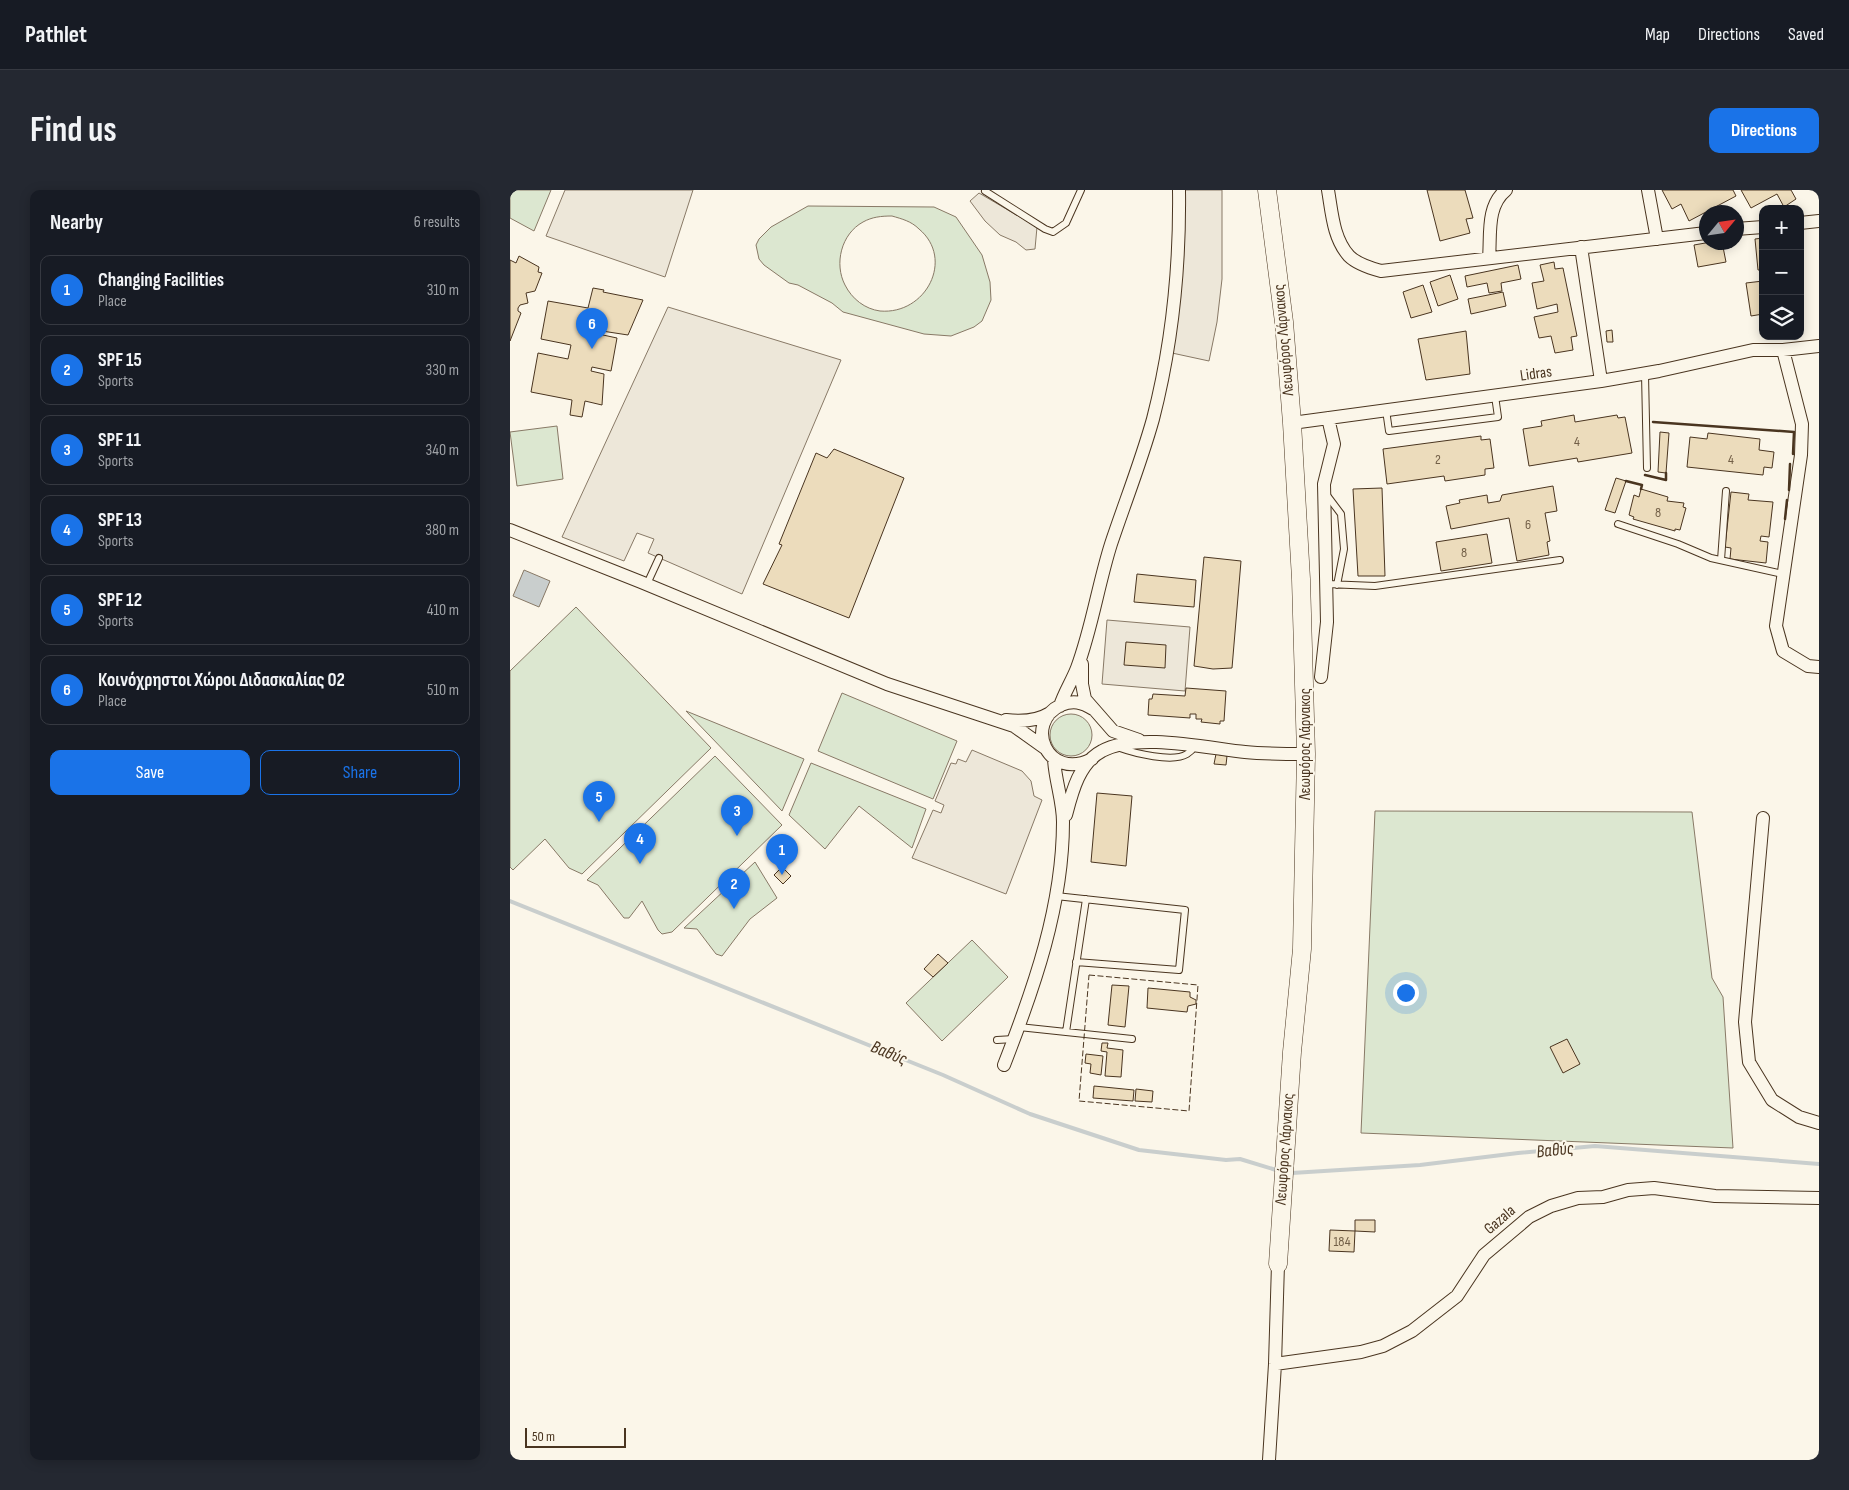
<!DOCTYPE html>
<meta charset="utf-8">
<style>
:root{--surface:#171b24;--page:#242831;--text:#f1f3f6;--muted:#9ea1a6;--line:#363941;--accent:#1a73e8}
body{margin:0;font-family:"Sofia Sans Condensed",sans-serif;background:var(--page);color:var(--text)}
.controls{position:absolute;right:15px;top:15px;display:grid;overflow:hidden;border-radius:10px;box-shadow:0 2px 12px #0003}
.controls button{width:45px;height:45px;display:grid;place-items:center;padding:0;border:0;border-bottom:1px solid var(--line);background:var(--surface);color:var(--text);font:25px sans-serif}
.compass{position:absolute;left:1189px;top:15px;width:45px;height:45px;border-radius:50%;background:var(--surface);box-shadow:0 2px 12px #0003;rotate:61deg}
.scale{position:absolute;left:15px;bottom:12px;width:101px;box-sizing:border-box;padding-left:5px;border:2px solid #4a3520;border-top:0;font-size:14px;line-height:18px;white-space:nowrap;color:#4a3520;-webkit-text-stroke:4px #fbf6e9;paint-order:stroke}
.you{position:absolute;left:895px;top:802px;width:18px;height:18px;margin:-12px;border:4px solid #fff;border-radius:50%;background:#1a73e8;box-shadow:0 0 0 8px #1a73e833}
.badge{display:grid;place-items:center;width:32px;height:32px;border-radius:50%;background:var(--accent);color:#fff;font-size:16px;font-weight:700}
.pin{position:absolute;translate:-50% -41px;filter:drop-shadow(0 1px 2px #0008)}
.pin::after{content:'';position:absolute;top:26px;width:18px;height:15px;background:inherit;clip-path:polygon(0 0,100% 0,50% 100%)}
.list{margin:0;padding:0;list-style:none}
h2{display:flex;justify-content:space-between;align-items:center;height:65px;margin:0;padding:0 20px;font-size:21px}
h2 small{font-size:16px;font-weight:400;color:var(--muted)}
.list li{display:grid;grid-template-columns:32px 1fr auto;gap:15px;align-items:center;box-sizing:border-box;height:70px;margin:0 10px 10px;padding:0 10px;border:1px solid var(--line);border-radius:10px}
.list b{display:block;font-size:19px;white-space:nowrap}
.list p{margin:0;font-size:16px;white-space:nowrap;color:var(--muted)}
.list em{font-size:16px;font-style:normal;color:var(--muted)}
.actions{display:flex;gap:10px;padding:15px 20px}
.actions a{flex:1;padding:11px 0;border:1px solid var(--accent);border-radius:10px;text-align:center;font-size:18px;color:var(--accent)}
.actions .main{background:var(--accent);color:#fff}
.icon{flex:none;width:28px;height:28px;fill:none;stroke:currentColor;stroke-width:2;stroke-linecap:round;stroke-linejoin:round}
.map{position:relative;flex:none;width:1309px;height:1270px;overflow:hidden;border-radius:10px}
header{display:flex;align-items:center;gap:30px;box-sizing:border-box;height:70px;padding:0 25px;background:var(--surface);border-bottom:1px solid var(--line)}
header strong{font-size:24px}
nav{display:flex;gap:28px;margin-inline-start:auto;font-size:18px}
.intro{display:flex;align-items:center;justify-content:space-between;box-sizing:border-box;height:120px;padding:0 30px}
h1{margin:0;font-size:35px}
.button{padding:12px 22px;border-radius:10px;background:var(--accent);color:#fff;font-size:18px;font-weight:700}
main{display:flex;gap:30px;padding:0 30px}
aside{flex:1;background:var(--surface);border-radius:10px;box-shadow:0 2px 12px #0003}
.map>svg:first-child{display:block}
.green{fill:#dce7d0;stroke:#887966;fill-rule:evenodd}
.parking{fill:#ede7d9;stroke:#887966}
.water{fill:#c9cecd;stroke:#887966}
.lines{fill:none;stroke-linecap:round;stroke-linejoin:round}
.stream{stroke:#c9cecd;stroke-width:4}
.building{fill:#ecdcbc;stroke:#4a3520}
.lane-casing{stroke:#4a3520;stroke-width:8}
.street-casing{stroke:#4a3520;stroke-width:14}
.secondary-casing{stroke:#4a3520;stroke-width:19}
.lane{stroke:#fbf6e9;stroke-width:6}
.street{stroke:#fbf6e9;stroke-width:12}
.secondary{stroke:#fbf6e9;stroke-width:18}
.fence{stroke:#4a3520;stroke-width:1;stroke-dasharray:6 2.5;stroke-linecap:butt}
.wall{stroke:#4a3520;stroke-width:2.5}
.labels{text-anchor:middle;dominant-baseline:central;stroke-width:4;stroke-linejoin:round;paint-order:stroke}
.number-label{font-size:14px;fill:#725f47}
.street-label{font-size:16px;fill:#4a3520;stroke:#fbf6e9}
.water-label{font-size:18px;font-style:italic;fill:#4a3520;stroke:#fbf6e9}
</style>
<header>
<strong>Pathlet</strong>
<nav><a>Map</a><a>Directions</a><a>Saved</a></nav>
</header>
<div class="intro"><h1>Find us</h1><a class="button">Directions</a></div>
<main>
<aside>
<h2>Nearby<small>6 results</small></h2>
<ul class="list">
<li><span class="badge">1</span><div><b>Changing Facilities</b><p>Place</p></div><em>310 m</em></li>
<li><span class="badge">2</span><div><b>SPF 15</b><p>Sports</p></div><em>330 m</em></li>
<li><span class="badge">3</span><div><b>SPF 11</b><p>Sports</p></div><em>340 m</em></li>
<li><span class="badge">4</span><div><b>SPF 13</b><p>Sports</p></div><em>380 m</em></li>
<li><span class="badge">5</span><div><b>SPF 12</b><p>Sports</p></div><em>410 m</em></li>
<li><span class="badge">6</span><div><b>Κοινόχρηστοι Χώροι Διδασκαλίας 02</b><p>Place</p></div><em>510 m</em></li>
</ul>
<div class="actions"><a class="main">Save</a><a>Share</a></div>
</aside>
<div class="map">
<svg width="1309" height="1270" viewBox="0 0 1309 1270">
<rect width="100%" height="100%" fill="#fbf6e9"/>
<path class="green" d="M0,0H41L24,41L0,28Z
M298,16L424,17L446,27L472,65L480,92L481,110L472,131L464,137L441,146L414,144L333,122L322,113L288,95L279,93L254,75L249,69L246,55L249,49L261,37ZM382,26C392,29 401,31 409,39C445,69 416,125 370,121C355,119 342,109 335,95C324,74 331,44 353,32C362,27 371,26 382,26Z
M47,236L53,289L7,296L0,242Z
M66,417L201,558L72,684L59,678L35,649L3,680L0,677V481Z
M332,503L447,551L423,609L308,561Z
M176,521L294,569L272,621Z
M540 545a21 21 0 1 1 42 0a21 21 0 1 1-42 0Z
M205,566L272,635L162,742L152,744L148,740L132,711L119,728H114L88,695L77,690Z
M301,573L416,619L402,658L349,616L315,659L279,625Z
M865,621L1182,622L1202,788L1213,807L1223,958L851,943Z
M245,672L267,708L240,729L212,766L206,764L187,739L174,738Z
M462,750L498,787L432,851L396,813Z"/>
<path class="parking" d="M55,0H183L155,87L36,46Z
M674,0H712V89L707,132L699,171L662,163L673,72Z
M469,3L527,37L525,59L516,60L506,52L490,45L475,31L460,11Z
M158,117L331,170L232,404L138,363L144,349L127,343L114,371L52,347Z
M597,430L680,437L675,501L592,494Z
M462,560L512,581L521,591L524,606L532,610L496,704L402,668L423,620L431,623L434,615L425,611L441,573L446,574L448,569L456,572Z"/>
<path class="water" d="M14,380L40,391L29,417L3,406Z"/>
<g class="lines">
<path class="stream" d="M0,711L433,885L520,924L629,960L716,970L730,969L766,980
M782,983L910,975L1008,963L1085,956L1309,974"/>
</g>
<path class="building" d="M917,0H955L963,28L956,29L960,43L930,51Z
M1152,0H1223L1226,6L1179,31L1171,14L1162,19Z
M1231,0H1281L1286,9L1274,17L1267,4L1241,18Z
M1253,48V80H1248L1245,49Z
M1201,52H1212L1216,72L1188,77L1184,55Z
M9,66L29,77L28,82L32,83L25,101L16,103L18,113L10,115L8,118V121L11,123L0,151V70L6,73Z
M1044,72L1045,79L1053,78L1067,146L1061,147L1063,160L1045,163L1041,146L1029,148L1024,127L1048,122L1047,114L1027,119L1022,93L1034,91L1030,75Z
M1008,75L1011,89L991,93L992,101L979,103L977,93L957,97L955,86Z
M940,85L948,109L928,116L920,92Z
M1253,91V124L1241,126L1236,93Z
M913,95L922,122L901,128L893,102Z
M83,98L94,100L93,102L133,110L118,145L92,141L93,145L107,148L101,181L82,177L81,181L94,184L92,215L75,211L72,227L60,225L62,210L21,202L28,163L58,169L61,155L31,149L38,111L78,118Z
M993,102L996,116L961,124L958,109Z
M1102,140L1103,152H1097L1096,141Z
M956,141L960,184L916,190L908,149Z
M1064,225L1065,232L1107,225L1108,228L1115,227L1122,263L1068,272L1067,268L1019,276L1013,239L1032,236L1031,231Z
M1150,242L1159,243L1156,283L1148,282Z
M1198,243L1250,249L1249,260L1264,262L1262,278L1254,277L1253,285L1177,277L1180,247L1197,249Z
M971,246V250L980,249L984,278L975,279V285L935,291L934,286L877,294L873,259Z
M324,259L394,288L339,428L253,394L272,355L269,354L306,263L317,268Z
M1106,288L1116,291L1105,323L1095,320Z
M1043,296L1047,321L1035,323L1040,351L1037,352L1039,365L1007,371L999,328L941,339L936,316L950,313L949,310L977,305L978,313L990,311L992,305Z
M872,298L875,386H848L843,299Z
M1131,299L1158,307L1157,311L1174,313L1173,317L1176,318L1170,340L1165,339V341L1123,329L1124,327L1119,325L1124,305L1129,307Z
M1221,302L1239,304L1238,310L1263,312L1259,347L1251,346L1250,351L1258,352L1256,373L1220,369L1221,358L1215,357Z
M977,344L982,373L931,381L926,352Z
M694,367L731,371L722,478L703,479L684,476Z
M627,384L686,390L684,417L624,412Z
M616,452L656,455L655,478L614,475Z
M676,498L716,501L714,531H710V534L691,532L692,529H686V524H680V528L638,525L639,509H642L643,504L675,506Z
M706,564L717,566L716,575L704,574Z
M587,603L622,606L616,676L581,672Z
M272,677L281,686L273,694L264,685Z
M428,764L438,773L423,787L414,779Z
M602,795L619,796L615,837L598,835Z
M638,798L680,802V807L686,810V814L678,816L677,822L637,818Z
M1057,849L1070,874L1053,883L1040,857Z
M592,853H598L597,858L613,860L611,887L595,886L597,862L591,861Z
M576,864L593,866L591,885L580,883L581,874L575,873Z
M584,896L624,900L623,911L583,908Z
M626,899L643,901L642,912L625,911Z
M845,1030H865V1042L845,1041Z
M820,1040L845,1041L844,1062L819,1061Z"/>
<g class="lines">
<defs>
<path id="lane" d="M475,1L535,39L543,42L556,33L571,0
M1135,184L1137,278
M876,220L879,241L988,227L985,206
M816,304L831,324L834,359L827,395
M1108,334L1168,354L1201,368L1273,384
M1211,370L1216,301
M137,394L149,368
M817,394L865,396L1050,370
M610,558C624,563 663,573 677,564C680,562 683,559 685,556
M546,706L675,720L669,780L566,772
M509,837L622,849
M556,842L576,709
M487,850L504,849"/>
<path id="street" d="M818,0C822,23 823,48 839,66C847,74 860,78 871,81L1196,43
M1138,0L1147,49
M1290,33L1309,31
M1226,39L1253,37
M1071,57L1091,191
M979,68C981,45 976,16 996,0
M1273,160L1292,234L1291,265L1266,436L1273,461L1298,476L1309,477
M782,233L1091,191L1149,181L1243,160H1273L1309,156
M0,340L131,392L377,494L504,536L535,558
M572,474V494L575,509L603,541L629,550
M811,487L817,432L814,294L824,254L818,228
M550,516C554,503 562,491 567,478C582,438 588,395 601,354C615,312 631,272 643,229C662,155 670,76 669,0
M496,530C512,532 527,531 540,523
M582,569C537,592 513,533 551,515C563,510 572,512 583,519
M556,625C562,602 569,573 592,561C626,542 697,558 735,562C755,564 776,564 796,564
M1253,628L1235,832L1239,872L1262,910L1289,927L1309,933
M494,875C524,798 553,716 553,632C553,611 545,590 544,569
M765,1174L851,1162L873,1156L902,1141L947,1106L974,1065L1019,1027L1041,1016L1068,1008L1093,1007L1118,1000L1144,998L1205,1006L1309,1008
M759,1270L765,1174L768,1074"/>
<path id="secondary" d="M757,0L774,132L782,233L791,389L796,564L792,759L782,862L768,1074"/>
</defs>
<use href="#lane" class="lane-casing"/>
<use href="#street" class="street-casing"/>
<use href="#secondary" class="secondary-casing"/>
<use href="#lane" class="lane"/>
<use href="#street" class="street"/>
<use href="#secondary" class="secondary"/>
<path class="fence" d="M579,785L688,795L679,921L569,911Z"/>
<path class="wall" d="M1143,232L1284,242L1283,264
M1135,285L1156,290V283
M1116,291L1132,295L1131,299
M1279,300L1280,274
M1275,329L1277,310"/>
</g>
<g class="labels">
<g class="number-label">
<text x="1067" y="251">4</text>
<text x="928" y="269">2</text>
<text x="1221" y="269">4</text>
<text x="1148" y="322">8</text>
<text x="1018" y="334">6</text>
<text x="954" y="362">8</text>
<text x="832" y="1051">184</text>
</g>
<g class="street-label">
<text transform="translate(774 150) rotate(-95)">Λεωφόρος Λάρνακος</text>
<text transform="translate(1026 184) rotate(-8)">Lidras</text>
<text transform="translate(795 554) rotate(-90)">Λεωφόρος Λάρνακος</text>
<text transform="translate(775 959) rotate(-86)">Λεωφόρος Λάρνακος</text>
<text transform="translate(990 1030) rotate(-40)">Gazala</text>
</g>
<g class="water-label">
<text transform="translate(379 863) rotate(22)">Βαθύς</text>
<text transform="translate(1045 960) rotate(-6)">Βαθύς</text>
</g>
</g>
</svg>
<div class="controls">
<button>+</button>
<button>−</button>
<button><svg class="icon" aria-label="layers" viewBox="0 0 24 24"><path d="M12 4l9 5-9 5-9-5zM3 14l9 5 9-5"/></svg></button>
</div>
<svg class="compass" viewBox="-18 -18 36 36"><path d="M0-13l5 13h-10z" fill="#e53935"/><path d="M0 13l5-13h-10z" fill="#9ea1a6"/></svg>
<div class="scale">50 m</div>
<div class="you"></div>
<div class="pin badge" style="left:272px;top:685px">1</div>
<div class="pin badge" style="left:224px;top:719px">2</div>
<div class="pin badge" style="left:227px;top:646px">3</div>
<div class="pin badge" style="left:130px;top:674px">4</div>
<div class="pin badge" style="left:89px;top:632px">5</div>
<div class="pin badge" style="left:82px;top:159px">6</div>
</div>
</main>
